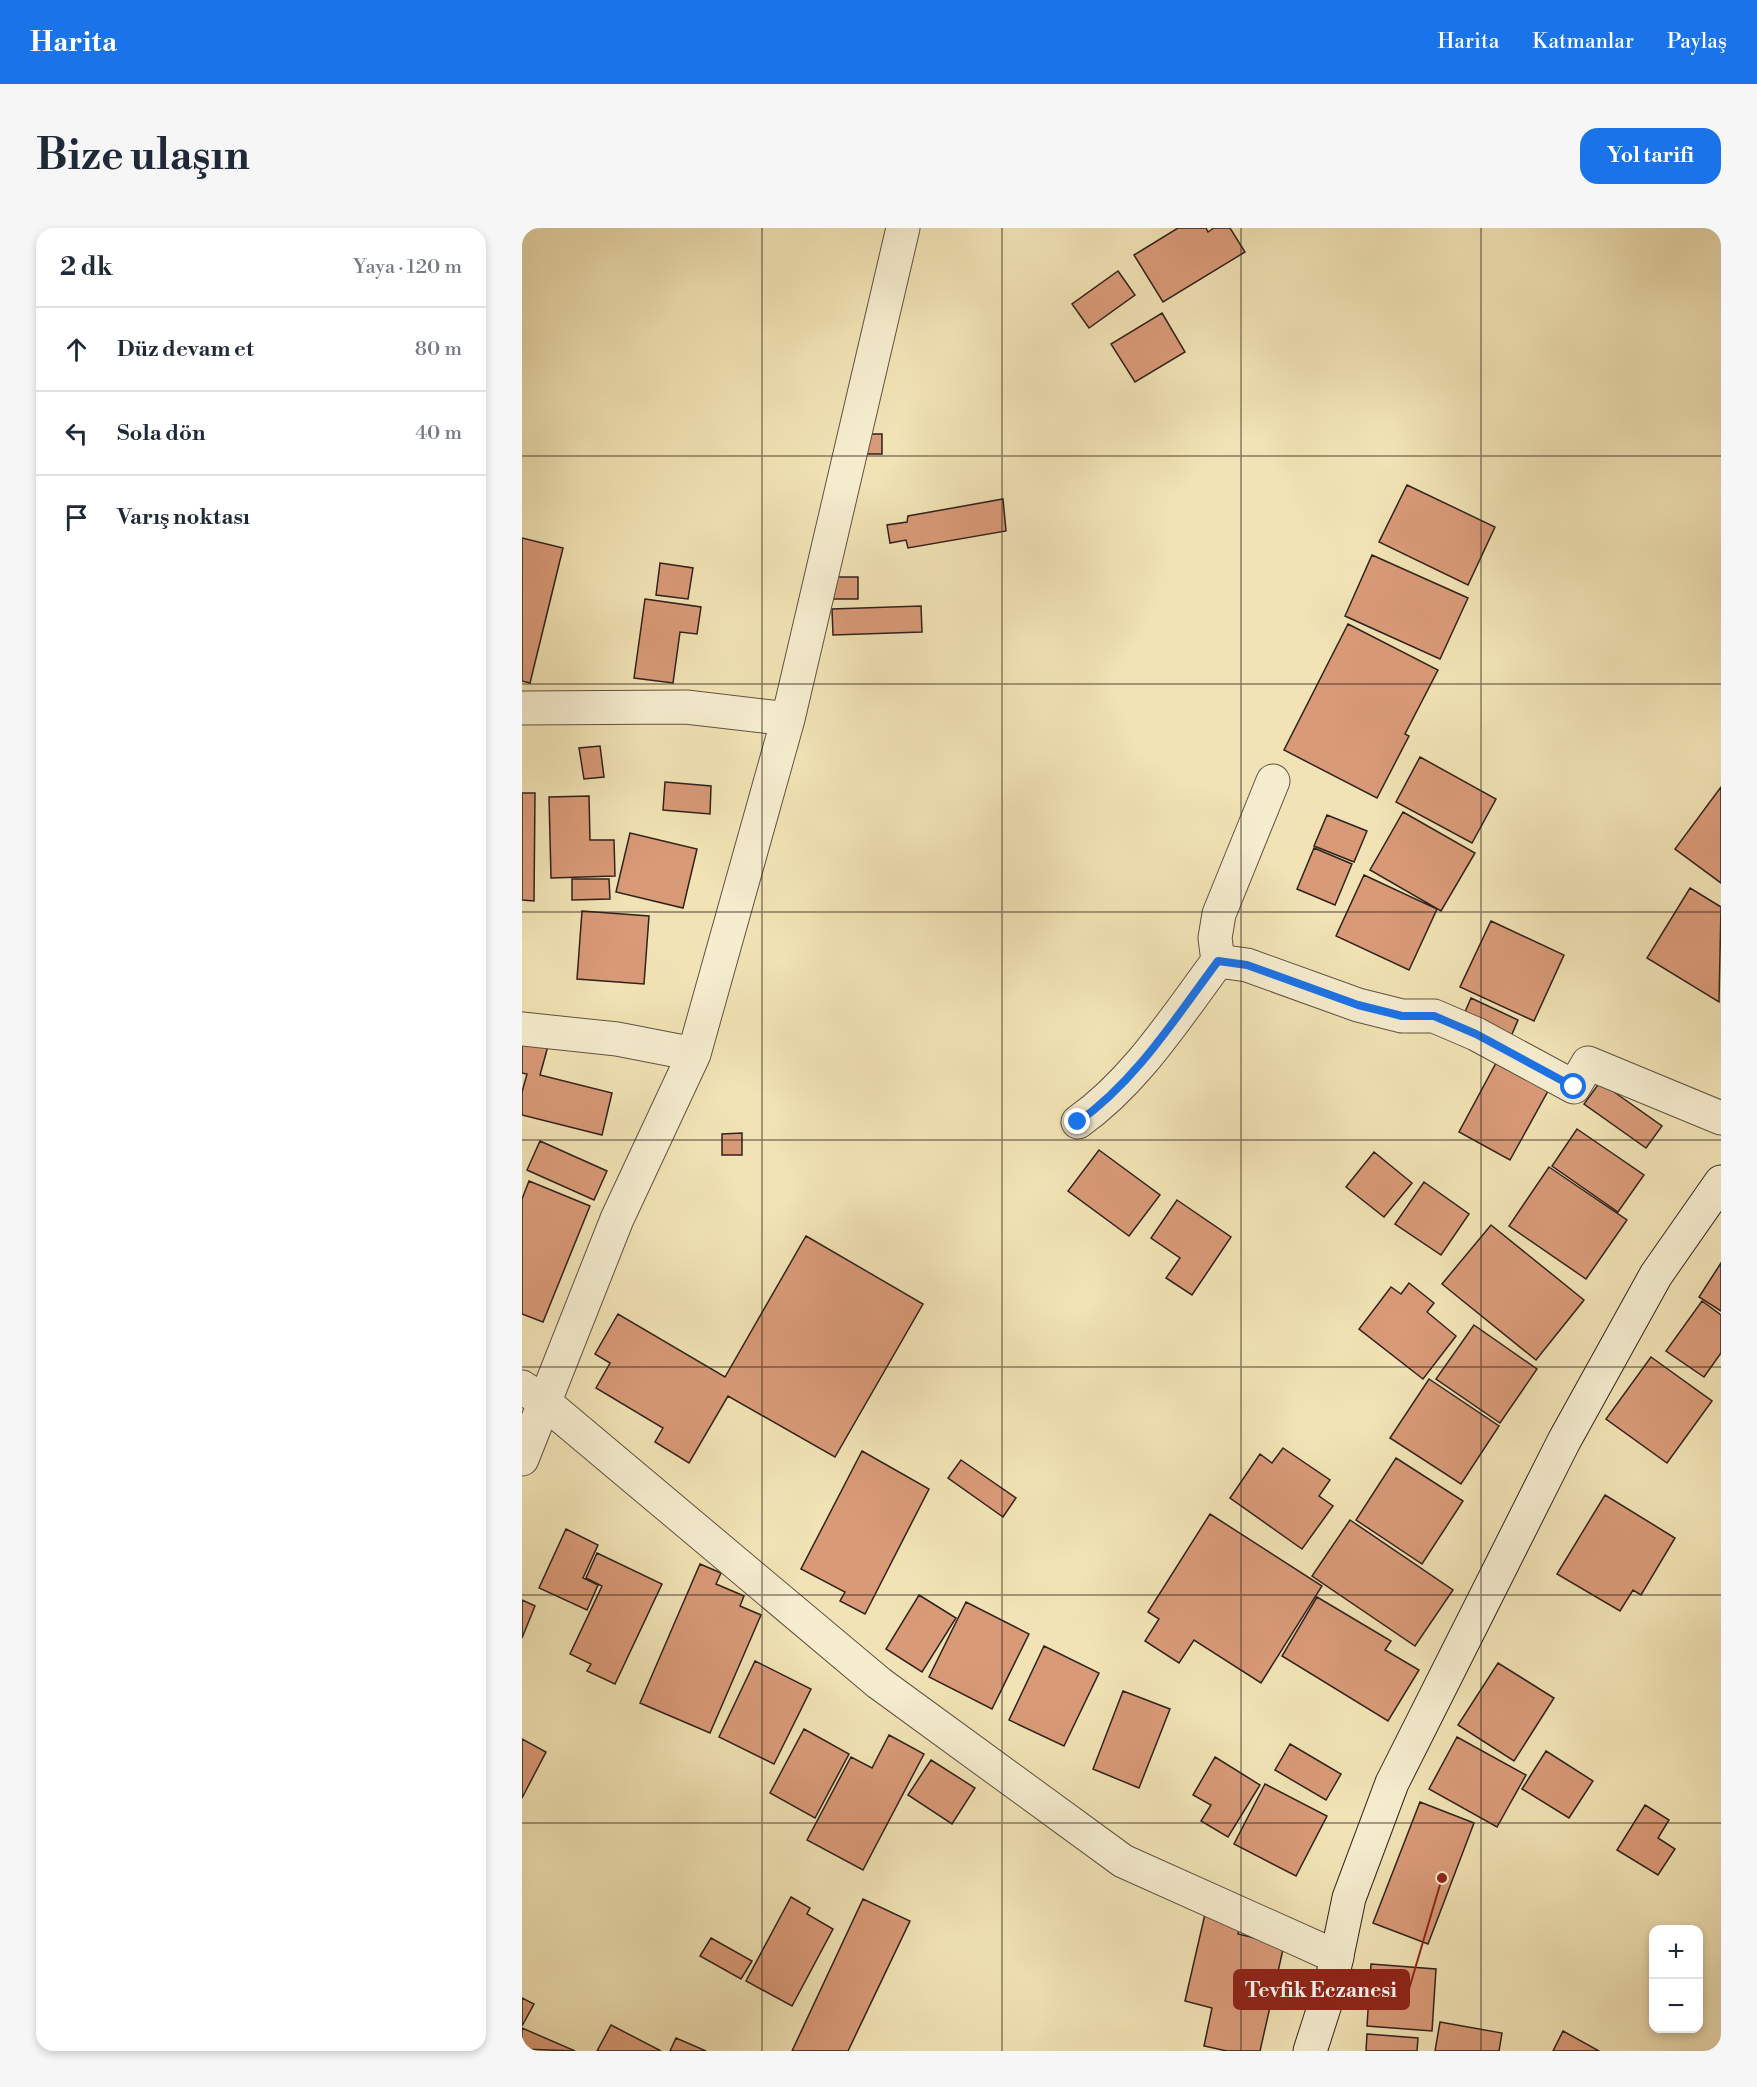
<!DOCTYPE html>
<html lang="tr">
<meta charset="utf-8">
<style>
:root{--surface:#fff;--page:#f6f6f7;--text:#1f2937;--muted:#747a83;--line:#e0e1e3;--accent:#1a73e8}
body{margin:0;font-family:"Libre Bodoni",serif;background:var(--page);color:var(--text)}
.controls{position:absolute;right:18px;bottom:18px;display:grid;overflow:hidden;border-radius:12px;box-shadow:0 3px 9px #0003}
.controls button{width:54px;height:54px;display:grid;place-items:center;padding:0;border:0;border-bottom:2px solid var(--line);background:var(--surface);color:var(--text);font:30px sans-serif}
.stop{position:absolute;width:18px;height:18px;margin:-14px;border:4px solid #1a73e8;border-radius:50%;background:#fff}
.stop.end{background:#1a73e8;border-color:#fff;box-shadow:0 2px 6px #0008}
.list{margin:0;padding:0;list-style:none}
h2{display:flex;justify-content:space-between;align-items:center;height:78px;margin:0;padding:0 24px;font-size:26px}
h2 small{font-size:20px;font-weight:400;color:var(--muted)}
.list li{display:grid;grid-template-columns:39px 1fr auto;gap:18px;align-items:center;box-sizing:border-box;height:84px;padding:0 24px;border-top:2px solid var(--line)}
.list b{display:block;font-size:22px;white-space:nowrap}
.list em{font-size:20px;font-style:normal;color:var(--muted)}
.icon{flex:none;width:33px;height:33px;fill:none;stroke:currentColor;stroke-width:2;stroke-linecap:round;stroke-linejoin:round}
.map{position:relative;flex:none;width:1199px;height:1823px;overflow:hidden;border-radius:18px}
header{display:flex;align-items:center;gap:36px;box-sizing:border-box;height:84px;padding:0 30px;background:var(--accent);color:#fff}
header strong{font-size:28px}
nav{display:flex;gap:33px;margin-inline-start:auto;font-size:21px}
.intro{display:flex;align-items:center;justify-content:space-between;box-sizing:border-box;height:144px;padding:0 36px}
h1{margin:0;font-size:42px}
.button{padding:15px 27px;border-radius:18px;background:var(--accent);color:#fff;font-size:21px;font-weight:700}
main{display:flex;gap:36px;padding:0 36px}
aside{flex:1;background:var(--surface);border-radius:18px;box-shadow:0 3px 9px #0003}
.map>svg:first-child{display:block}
.building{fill:#d99a77;stroke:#30221d;stroke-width:1.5}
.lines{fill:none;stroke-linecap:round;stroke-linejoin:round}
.minor-casing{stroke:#605243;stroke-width:35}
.secondary-casing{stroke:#30221d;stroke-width:35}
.minor{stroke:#f6edcf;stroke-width:33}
.secondary{stroke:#f6edcf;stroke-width:33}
.route{stroke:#1a73e8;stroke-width:8}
.grid{fill:none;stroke:#30221d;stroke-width:1.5;stroke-opacity:0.55}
.leader{fill:none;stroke:#8f2418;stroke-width:2}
.callout-dot{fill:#8f2418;stroke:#f6edcf;stroke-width:2}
.callout{fill:#8f2418;stroke:#8f2418;stroke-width:2}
.callout-label{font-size:21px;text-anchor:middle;font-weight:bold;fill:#fff}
</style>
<header>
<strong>Harita</strong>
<nav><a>Harita</a><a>Katmanlar</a><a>Paylaş</a></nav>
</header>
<div class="intro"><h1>Bize ulaşın</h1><a class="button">Yol tarifi</a></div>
<main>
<aside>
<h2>2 dk<small>Yaya · 120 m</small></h2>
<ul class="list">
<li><svg class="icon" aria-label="ahead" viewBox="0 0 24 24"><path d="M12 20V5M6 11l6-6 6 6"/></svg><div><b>Düz devam et</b></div><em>80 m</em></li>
<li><svg class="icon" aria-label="left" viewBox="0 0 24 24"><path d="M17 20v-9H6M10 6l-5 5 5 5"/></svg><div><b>Sola dön</b></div><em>40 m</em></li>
<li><svg class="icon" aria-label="arrive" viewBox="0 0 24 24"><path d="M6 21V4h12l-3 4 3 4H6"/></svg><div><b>Varış noktası</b></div></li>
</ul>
</aside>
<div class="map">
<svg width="1199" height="1823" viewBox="0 0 1199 1823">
<rect width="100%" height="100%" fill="#f1e3b5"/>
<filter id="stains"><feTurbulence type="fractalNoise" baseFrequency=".00333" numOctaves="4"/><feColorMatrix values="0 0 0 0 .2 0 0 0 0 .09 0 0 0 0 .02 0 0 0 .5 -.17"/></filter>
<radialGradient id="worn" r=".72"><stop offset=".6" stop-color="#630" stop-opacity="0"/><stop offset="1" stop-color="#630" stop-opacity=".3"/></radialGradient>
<path class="building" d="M656,0H684L686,4L692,0H708L723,24L641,74L612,27Z
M596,43L613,67L567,100L550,76Z
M640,85L663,124L613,154L589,116Z
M339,206H360V226H339Z
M885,257L973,299L946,357L857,314Z
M481,271L484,303L386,320L384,312L368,315L365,297L385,294L386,288Z
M0,310L41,320L8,455L0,453Z
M850,327L946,370L918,431L823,388Z
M138,335L171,340L166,371L134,367Z
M301,349H336V371H301Z
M123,371L179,379L175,406L158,404L151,455L112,450Z
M399,378L400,404L311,407L310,381Z
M826,396L916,442L883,506L887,508L855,570L762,522Z
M78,518L82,549L62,551L57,520Z
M898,529L974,571L950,615L874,574Z
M143,554L189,558L188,586L141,582Z
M1199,559V655L1153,621Z
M0,565H13L12,673L0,672Z
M67,568L68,612H92L93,648L29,650L27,569Z
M881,584L953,625L919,683L848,642Z
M805,587L845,603L832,634L792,618Z
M108,605L175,621L161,680L94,664Z
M792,620L830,636L813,677L775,661Z
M842,647L915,681L887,742L814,708Z
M50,651H87L88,671L50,672Z
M1168,660L1199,679L1197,774L1125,730Z
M60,683L127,688L122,756L55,751Z
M969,693L1042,727L1012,793L938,759Z
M949,770L996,792L987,813L940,791Z
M0,811L26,818L18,847L90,865L80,907L0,887V864L5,846L0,845Z
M974,835L1026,863L988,932L937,904Z
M1078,854L1140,898L1124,920L1062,876Z
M1055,901L1122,947L1096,984L1030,938Z
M220,905V927H200V906Z
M18,913L85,943L72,972L5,942Z
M577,922L638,967L607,1008L546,963Z
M852,924L890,955L862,989L824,959Z
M1027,939L1105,992L1064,1051L987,998Z
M7,953L68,978L21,1094L0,1086V971Z
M902,954L947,986L919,1027L873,996Z
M655,972L709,1009L670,1067L644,1050L658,1030L629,1010Z
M969,997L1062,1072L1014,1132L920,1056Z
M284,1008L401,1076L313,1229L206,1168L167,1235L133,1214L141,1200L74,1160L88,1135L73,1126L96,1086L203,1149Z
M1199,1035V1083L1177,1069Z
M887,1055L912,1075L905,1084L934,1108L901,1151L837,1101L869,1059L879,1066Z
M1180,1073L1199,1087V1125L1182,1149L1144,1123Z
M952,1097L1015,1141L978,1195L914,1151Z
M1129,1129L1190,1173L1145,1235L1084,1191Z
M907,1151L977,1198L939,1256L868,1210Z
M761,1220L808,1252L797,1268L811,1278L780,1321L708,1270L738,1226L750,1235Z
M340,1223L407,1261L343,1386L318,1373L323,1364L279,1341Z
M874,1230L941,1273L900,1336L834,1292Z
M439,1232L494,1270L481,1289L426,1250Z
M1083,1267L1153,1310L1119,1367L1111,1362L1098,1383L1035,1346Z
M688,1286L800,1358L739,1455L672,1412L657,1435L623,1413L637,1391L626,1384Z
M828,1292L931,1362L893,1418L790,1348Z
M44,1301L76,1317L61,1350L76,1357L65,1382L17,1360Z
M75,1325L140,1356L93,1456L65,1443L69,1436L48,1426L80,1358L64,1350Z
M178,1336L199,1345L194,1356L222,1368L218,1378L239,1387L188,1505L118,1475Z
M397,1367L434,1390L400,1444L364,1421Z
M795,1369L869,1413L863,1422L897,1442L866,1493L760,1428Z
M0,1372L13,1378L0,1410Z
M444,1374L507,1406L470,1481L407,1449Z
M522,1418L577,1445L542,1518L487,1492Z
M233,1433L289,1461L252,1536L197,1509Z
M976,1435L1032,1470L992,1533L936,1497Z
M601,1463L648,1481L617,1560L571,1541Z
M282,1501L327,1526L293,1590L248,1565Z
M367,1507L402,1526L341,1642L285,1612L329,1529L350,1540Z
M935,1509L1004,1547L975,1599L907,1561Z
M0,1511L24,1524L0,1570Z
M768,1516L819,1546L804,1572L753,1542Z
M1024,1523L1071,1553L1047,1590L1000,1561Z
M693,1529L738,1557L706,1609L679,1593L689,1577L671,1567Z
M409,1532L453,1560L430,1596L386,1567Z
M743,1556L805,1588L774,1648L712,1616Z
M898,1574L952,1595L906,1716L851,1695Z
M1123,1577L1147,1592L1136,1610L1153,1621L1136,1647L1095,1622Z
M269,1669L288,1680L285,1686L311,1701L270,1778L224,1753Z
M341,1671L388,1693L326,1823H270Z
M683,1686L719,1695L716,1706L762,1717L738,1823H705L682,1818L690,1780L663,1773Z
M189,1710L230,1733L219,1751L178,1728Z
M849,1736L914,1741L910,1803L845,1798Z
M0,1770L12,1776L0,1798Z
M918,1794L980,1805L977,1823H913Z
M89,1797L139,1823H75Z
M0,1800L53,1823L0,1821Z
M1041,1803L1077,1823H1031Z
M845,1806L896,1810L895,1823H844Z
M154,1810L184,1823H148Z"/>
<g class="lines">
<defs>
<path id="minor" d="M0,480L164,479L266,491
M696,733L693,710L697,686L751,553
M0,801L95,811L172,826
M556,894C614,853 654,789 696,733L725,737L836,777L880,788H912L954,806L1052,859L1066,835L1199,890
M0,1159L21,1173L357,1455L601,1633L815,1729
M0,1231L95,991L172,826L266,491L381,0"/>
<path id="secondary" d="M788,1823L808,1761L827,1670L870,1555L1042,1213L1134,1047L1199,954"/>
</defs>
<use href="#minor" class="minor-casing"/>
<use href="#secondary" class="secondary-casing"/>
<use href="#minor" class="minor"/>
<use href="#secondary" class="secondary"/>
</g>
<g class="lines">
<path class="route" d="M556,894C614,853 654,789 696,733L725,737L836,777L880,788H912L954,806L1052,859"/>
</g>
<path class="grid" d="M240,0V1823M480,0V1823M719,0V1823M959,0V1823M0,228H1199M0,456H1199M0,684H1199M0,912H1199M0,1139H1199M0,1367H1199M0,1595H1199"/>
<path class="leader" d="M920 1650L887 1761"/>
<circle class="callout-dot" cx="920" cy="1650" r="6"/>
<rect class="callout" x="712" y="1742" width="175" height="39" rx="6"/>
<g class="callout-label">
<text x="799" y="1769">Tevfik Eczanesi</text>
</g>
<rect width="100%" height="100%" filter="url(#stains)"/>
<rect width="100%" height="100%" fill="url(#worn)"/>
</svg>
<div class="controls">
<button>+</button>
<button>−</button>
</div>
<div class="stop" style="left:1052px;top:859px"></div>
<div class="stop end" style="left:556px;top:894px"></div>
</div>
</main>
